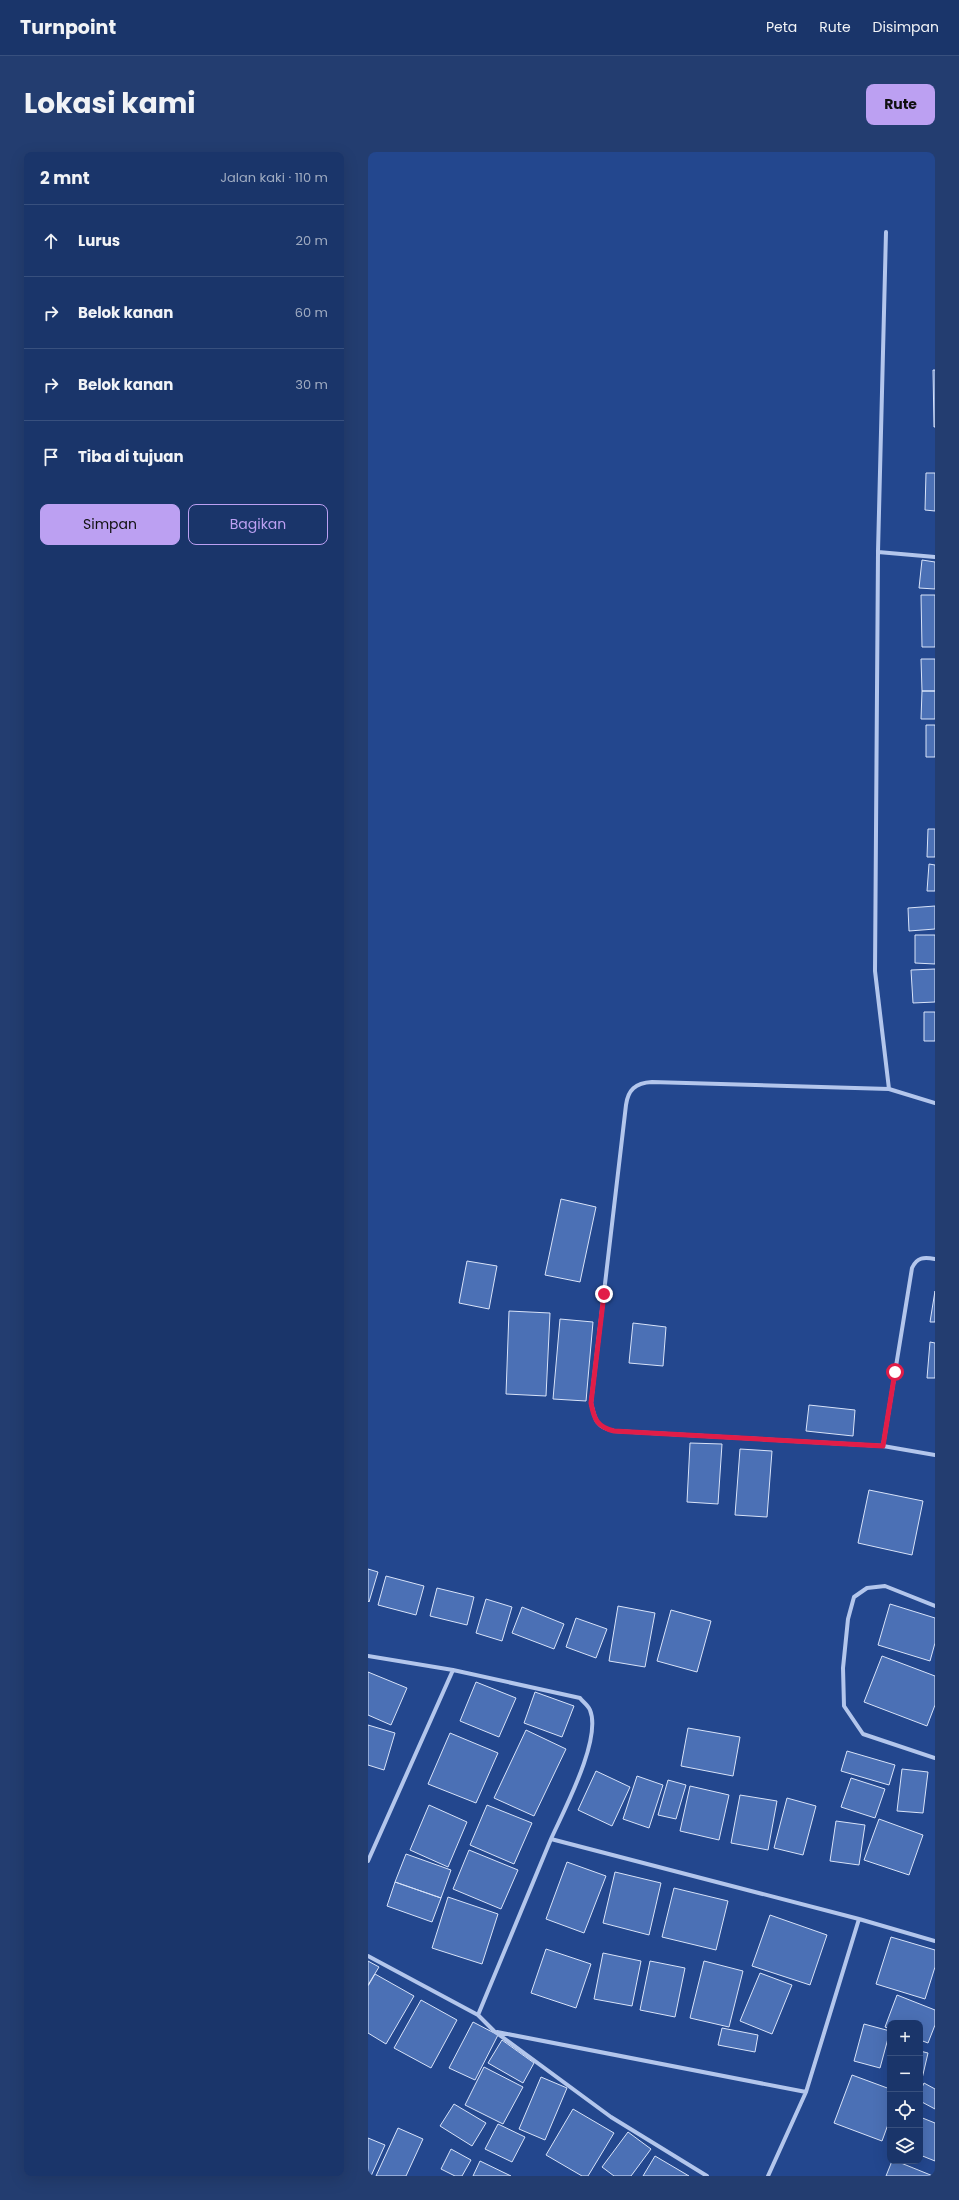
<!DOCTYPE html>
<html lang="id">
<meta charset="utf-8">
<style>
:root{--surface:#1a356a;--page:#233d70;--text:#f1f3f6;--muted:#9fabc1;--line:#38507e;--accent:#bca0f2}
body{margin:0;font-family:Poppins,sans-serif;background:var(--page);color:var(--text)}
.controls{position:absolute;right:12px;bottom:12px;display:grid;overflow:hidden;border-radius:8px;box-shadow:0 4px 16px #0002}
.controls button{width:36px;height:36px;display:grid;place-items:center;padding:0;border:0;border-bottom:1px solid var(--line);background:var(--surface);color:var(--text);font:20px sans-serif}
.stop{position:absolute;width:12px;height:12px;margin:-9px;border:3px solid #e11d48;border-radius:50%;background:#fff}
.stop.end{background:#e11d48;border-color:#fff;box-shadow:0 1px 4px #0008}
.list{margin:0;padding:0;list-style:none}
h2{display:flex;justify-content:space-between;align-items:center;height:52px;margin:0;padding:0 16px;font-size:17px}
h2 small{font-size:13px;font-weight:400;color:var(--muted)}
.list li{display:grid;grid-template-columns:26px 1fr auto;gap:12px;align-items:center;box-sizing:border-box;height:72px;padding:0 16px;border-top:1px solid var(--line)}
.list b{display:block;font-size:15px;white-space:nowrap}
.list em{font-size:13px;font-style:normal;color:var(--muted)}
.actions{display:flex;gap:8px;padding:12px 16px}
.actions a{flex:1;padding:9px 0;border:1px solid var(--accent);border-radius:8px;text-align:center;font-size:14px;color:var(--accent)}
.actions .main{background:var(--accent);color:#111}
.icon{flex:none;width:22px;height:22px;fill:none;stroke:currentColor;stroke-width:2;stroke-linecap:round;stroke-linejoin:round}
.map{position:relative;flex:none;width:567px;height:2024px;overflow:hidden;border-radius:8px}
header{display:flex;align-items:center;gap:24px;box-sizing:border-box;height:56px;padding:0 20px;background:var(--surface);border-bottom:1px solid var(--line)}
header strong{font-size:19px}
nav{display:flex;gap:22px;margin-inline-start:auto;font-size:14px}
.intro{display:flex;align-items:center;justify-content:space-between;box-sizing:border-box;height:96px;padding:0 24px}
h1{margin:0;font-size:28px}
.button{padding:10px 18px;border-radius:8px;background:var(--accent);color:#111;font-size:14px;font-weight:700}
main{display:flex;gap:24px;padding:0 24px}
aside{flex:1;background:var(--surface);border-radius:8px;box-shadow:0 4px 16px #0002}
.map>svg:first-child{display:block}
.building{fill:#4b70b5;stroke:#d8e3f9}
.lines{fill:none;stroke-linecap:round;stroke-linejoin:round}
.minor{stroke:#b3c6ec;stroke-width:4}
.route{stroke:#e11d48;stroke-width:5}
</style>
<header>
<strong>Turnpoint</strong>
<nav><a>Peta</a><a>Rute</a><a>Disimpan</a></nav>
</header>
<div class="intro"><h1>Lokasi kami</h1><a class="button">Rute</a></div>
<main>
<aside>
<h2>2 mnt<small>Jalan kaki · 110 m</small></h2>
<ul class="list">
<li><svg class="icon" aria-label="ahead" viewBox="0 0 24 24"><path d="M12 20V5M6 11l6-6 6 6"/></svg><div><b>Lurus</b></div><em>20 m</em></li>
<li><svg class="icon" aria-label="right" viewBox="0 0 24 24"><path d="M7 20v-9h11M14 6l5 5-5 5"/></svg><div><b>Belok kanan</b></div><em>60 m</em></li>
<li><svg class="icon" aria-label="right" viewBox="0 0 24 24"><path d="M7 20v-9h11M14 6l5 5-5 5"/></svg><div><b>Belok kanan</b></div><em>30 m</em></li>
<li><svg class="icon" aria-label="arrive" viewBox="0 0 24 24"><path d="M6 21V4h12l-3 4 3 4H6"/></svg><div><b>Tiba di tujuan</b></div></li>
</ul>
<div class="actions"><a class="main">Simpan</a><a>Bagikan</a></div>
</aside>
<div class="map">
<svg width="567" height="2024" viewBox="0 0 567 2024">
<rect width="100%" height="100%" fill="#23478e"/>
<path class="building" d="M565,218H567V275H566Z
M558,321H567V359L557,358Z
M554,408L567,410V437L551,436Z
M553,443H567V495H554Z
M553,507H567V539H554Z
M554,539H567V567H553Z
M558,573H567V605H558Z
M560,677H567V705H559Z
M561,712L567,713V739H559Z
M567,754V777L541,779L540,756Z
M547,783H567V812L547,811Z
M567,817V850L545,851L543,818Z
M556,860H567V889H556Z
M193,1047L228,1055L212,1130L177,1123Z
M99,1109L129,1114L121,1157L91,1151Z
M567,1139V1170H562Z
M141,1159L182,1161L178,1244L138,1242Z
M192,1167L225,1170L218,1249L185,1247Z
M265,1171L298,1175L295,1214L261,1211Z
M562,1190L567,1191V1226H559Z
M441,1253L487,1258L485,1284L438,1279Z
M322,1291L354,1292L350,1352L319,1350Z
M372,1297L404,1299L399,1365L367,1363Z
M501,1338L555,1349L544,1403L490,1391Z
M0,1417L10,1420L1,1450L0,1449Z
M18,1424L56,1434L48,1463L10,1453Z
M69,1436L106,1445L99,1473L62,1464Z
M118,1447L144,1455L134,1489L108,1481Z
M522,1452L567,1466V1491L562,1509L510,1493Z
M250,1454L287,1461L277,1515L241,1509Z
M154,1455L196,1472L186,1497L144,1481Z
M303,1458L343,1469L329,1520L289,1509Z
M208,1466L239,1477L228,1506L198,1495Z
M514,1504L567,1524V1553L559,1574L496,1550Z
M0,1520L39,1536L23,1573L0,1563Z
M108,1530L148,1546L131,1585L92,1569Z
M167,1540L206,1554L194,1585L156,1571Z
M0,1573L27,1581L16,1618L0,1613Z
M320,1576L372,1585L365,1624L313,1614Z
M158,1578L198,1597L166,1664L126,1646Z
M82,1581L130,1601L108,1651L60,1632Z
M479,1599L527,1613L521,1633L473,1619Z
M534,1617L560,1620L555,1661L529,1659Z
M228,1619L262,1635L244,1674L210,1658Z
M269,1624L295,1633L281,1676L255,1667Z
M483,1626L517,1637L507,1666L473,1655Z
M300,1628L318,1633L308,1667L290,1663Z
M322,1634L361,1643L351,1688L312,1679Z
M372,1643L409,1649L400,1698L363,1691Z
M419,1646L448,1654L435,1703L406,1696Z
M61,1653L99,1670L80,1715L42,1698Z
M119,1653L164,1671L146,1712L102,1693Z
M511,1667L555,1683L541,1723L496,1708Z
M468,1669L497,1673L491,1713L462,1709Z
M101,1698L150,1718L133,1757L85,1737Z
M38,1702L83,1718L73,1746L27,1730Z
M199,1710L238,1724L216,1781L178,1767Z
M247,1720L293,1731L281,1783L235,1771Z
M27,1730L73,1746L64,1770L19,1754Z
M306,1736L360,1749L348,1798L294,1785Z
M80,1745L130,1762L114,1812L64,1796Z
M402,1763L459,1783L442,1833L384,1814Z
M523,1785L567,1798V1815L557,1847L508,1832Z
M178,1797L223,1812L208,1856L163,1841Z
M235,1801L273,1809L264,1854L226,1847Z
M0,1809L11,1815L0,1833Z
M282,1809L317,1816L307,1865L272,1858Z
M336,1809L375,1819L361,1875L322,1866Z
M392,1821L424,1833L404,1882L372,1869Z
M7,1822L46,1844L18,1892L0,1881V1834Z
M529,1843L567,1858V1873L560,1891L552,1888V1871H522V1877L517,1875Z
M53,1848L89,1868L63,1916L26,1896Z
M105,1870L130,1883L107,1928L81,1916Z
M496,1872L522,1879L512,1916L486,1909Z
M354,1876L390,1883L387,1900L350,1893Z
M134,1888L166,1911L155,1931L120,1911Z
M552,1899L560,1901L553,1931H552Z
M116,1915L155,1935L135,1972L97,1953Z
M484,1923L522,1937V1967L514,1989L466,1971Z
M173,1925L199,1936L177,1988L151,1977Z
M556,1931L567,1937V1957L552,1949V1940Z
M86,1952L118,1971L104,1994L72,1974Z
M205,1957L246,1981L220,2024H214L178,2003Z
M552,1965L567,1971V2009L552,2003Z
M130,1972L157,1985L144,2010L117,1997Z
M30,1976L55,1987L38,2024H8Z
M260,1980L283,1997L263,2024H246L234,2015Z
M0,1986L17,1993L3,2024H0Z
M83,1997L103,2008L94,2024H87L73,2017Z
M287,2004L321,2024H275Z
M112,2009L143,2024H105Z
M524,2009H528L565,2024H518Z"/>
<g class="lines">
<path class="minor" d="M518,80L510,400L507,819L521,937L567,951
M510,400L567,405
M521,937L284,930C267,931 260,938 258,953L223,1251C227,1268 228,1275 246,1279L515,1294L567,1303
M515,1294L544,1116C549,1105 556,1105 567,1107
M567,1454L517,1434L499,1436L486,1445L480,1467L475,1516L476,1554L495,1582L567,1606
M0,1504L85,1518L212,1546C215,1550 220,1553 222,1558C234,1587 196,1658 183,1687L491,1767L567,1789
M0,1709L85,1518
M0,1804L110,1863L126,1879L243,1965L339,2024
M110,1863L183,1687
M129,1880L438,1940
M400,2024L438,1940L491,1767"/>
</g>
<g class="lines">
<path class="route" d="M236,1142L223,1251C226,1267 229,1275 246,1279L515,1294L527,1220"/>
</g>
</svg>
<div class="controls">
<button>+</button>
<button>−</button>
<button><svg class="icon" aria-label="locate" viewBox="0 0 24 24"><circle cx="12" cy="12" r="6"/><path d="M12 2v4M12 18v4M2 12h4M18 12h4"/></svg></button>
<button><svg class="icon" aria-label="layers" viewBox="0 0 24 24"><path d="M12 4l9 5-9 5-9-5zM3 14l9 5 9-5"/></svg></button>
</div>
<div class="stop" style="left:527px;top:1220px"></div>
<div class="stop end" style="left:236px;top:1142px"></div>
</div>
</main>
